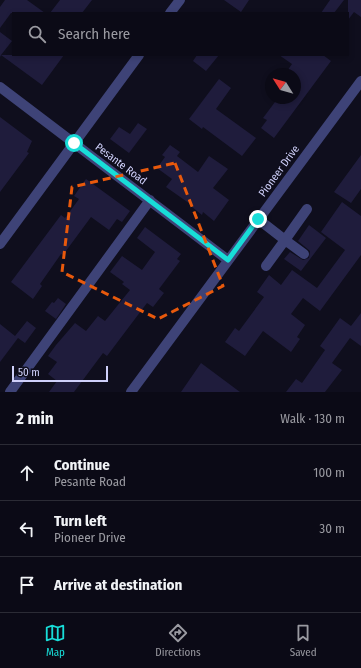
<!DOCTYPE html>
<meta charset="utf-8">
<style>
:root{--surface:#0b0a16;--page:#14131f;--text:#f1f3f6;--muted:#9a9aa1;--line:#2b2b35;--accent:#18ddd8}
body{margin:0;font-family:"Fira Sans Condensed",sans-serif;background:var(--page);color:var(--text)}
.compass{position:absolute;left:265px;top:68px;width:36px;height:36px;border-radius:50%;background:var(--surface);box-shadow:0 2px 6px #0003;rotate:307deg}
.scale{position:absolute;left:12px;bottom:10px;width:96px;box-sizing:border-box;padding-left:4px;border:2px solid #cfd0fa;border-top:0;font-size:11px;line-height:14px;white-space:nowrap;color:#cfd0fa;-webkit-text-stroke:3px #0f0e1d;paint-order:stroke}
.stop{position:absolute;width:12px;height:12px;margin:-9px;border:3px solid #18ddd8;border-radius:50%;background:#fff}
.stop.end{background:#18ddd8;border-color:#fff;box-shadow:0 1px 4px #0008}
.list{margin:0;padding:0;list-style:none}
h2{display:flex;justify-content:space-between;align-items:center;height:52px;margin:0;padding:0 16px;font-size:17px}
h2 small{font-size:13px;font-weight:400;color:var(--muted)}
.list li{display:grid;grid-template-columns:26px 1fr auto;gap:12px;align-items:center;box-sizing:border-box;height:56px;padding:0 16px;border-top:1px solid var(--line)}
.list b{display:block;font-size:15px;white-space:nowrap}
.list p{margin:0;font-size:13px;white-space:nowrap;color:var(--muted)}
.list em{font-size:13px;font-style:normal;color:var(--muted)}
.icon{flex:none;width:22px;height:22px;fill:none;stroke:currentColor;stroke-width:2;stroke-linecap:round;stroke-linejoin:round}
.map{position:relative;flex:none;width:361px;height:392px;overflow:hidden}
.search{position:absolute;background:var(--surface);box-shadow:0 2px 6px #0003;left:12px;right:12px;top:12px;height:44px;display:flex;align-items:center;gap:10px;box-sizing:border-box;padding:0 14px;border-radius:0px;color:var(--muted);font-size:15px}
.sheet{height:220px;background:var(--surface)}
nav{display:flex;justify-content:space-around;align-items:center;box-sizing:border-box;height:56px;border-top:1px solid var(--line);background:var(--surface);font-size:11px;color:var(--muted)}
nav a{display:grid;justify-items:center;gap:2px}
nav .on{color:var(--accent)}
.map>svg:first-child{display:block}
.building{fill:#1f1c3c}
.lines{fill:none;stroke-linecap:round;stroke-linejoin:round}
.minor{stroke:#3e4377;stroke-width:10}
.route{stroke:#18ddd8;stroke-width:5}
.marked{fill:none;stroke:#e8590c;stroke-width:3;stroke-dasharray:8 5;stroke-linejoin:round}
.labels{text-anchor:middle;dominant-baseline:central;stroke-width:3;stroke-linejoin:round;paint-order:stroke}
.street-label{font-size:11px;fill:#cfd0fa;stroke:#0f0e1d}
</style>
<div class="map">
<svg width="361" height="392" viewBox="0 0 361 392">
<rect width="100%" height="100%" fill="#0f0e1d"/>
<path class="building" d="M5,0H27L45,13H11L0,28V7Z
M60,0H92L82,13H50Z
M224,0H249L241,12Z
M330,0H344L334,13H321Z
M348,0H361V17L354,12L348,20Z
M0,32L12,41L1,55H64L42,85L1,55L0,57Z
M197,55H219L206,71L193,61Z
M279,55H323L331,61L274,138L261,128L267,120L263,118L278,98H295V74H285L292,64Z
M219,79L231,88L216,109L256,138L242,156L203,127L202,129L189,119Z
M0,117L32,141L27,152L29,153L0,192Z
M138,123L147,129L129,153L110,139L119,127L130,134Z
M170,145L180,152L177,156L198,172L209,156L228,169L213,188L229,200L214,221L203,212L202,215L192,207L193,206L166,187L172,179L157,168L165,157L162,155Z
M361,155V189L351,203L334,192Z
M86,179L130,211L122,222L117,219L109,230L91,217L63,255L61,254L40,284L42,286L33,299L11,282L61,215L65,218L79,199L74,196Z
M342,202L361,216V255L320,311L303,298L291,314L305,325L297,337L300,339L291,352L263,331L245,356L225,342L235,328L239,331L264,297L257,292L269,275L281,285L292,270L317,288L345,250L321,232Z
M309,225L326,238L301,271L284,259L290,252L303,260L309,258L310,251L298,241Z
M145,227L181,254L177,259L180,261L159,289L164,293L153,307L147,303L107,356L103,353L74,392H49L57,381L48,374L57,362L48,356L56,345L75,323L86,331L98,316L105,321L130,290L122,284L124,282L110,272L122,256L142,270L155,252L137,238Z
M58,298L66,304L56,319L45,311L52,302L54,303Z
M361,313V346L350,338L332,363L342,370L325,392H286L296,379L302,383L325,350L320,346L340,318L351,326Z
M27,321L36,328L25,343L18,338L0,362V324L15,336Z
M201,363L240,392H181Z"/>
<g class="lines">
<path class="minor" d="M170,13L180,0
M0,87L228,260
M258,219L285,240L266,266
M0,244L139,55
M304,254L285,240L307,209
M10,392L150,200
M131,392L361,81"/>
</g>
<g class="lines">
<path class="route" d="M74,143L228,260L258,219"/>
</g>
<path class="marked" d="M175,163L223,286L158,319L62,272L72,187Z"/>
<g class="labels">
<g class="street-label">
<text transform="translate(121 164) rotate(37)">Pesante Road</text>
<text transform="translate(279 171) rotate(-54)">Pioneer Drive</text>
</g>
</g>
</svg>
<svg class="compass" viewBox="-18 -18 36 36"><path d="M0-13l5 13h-10z" fill="#e53935"/><path d="M0 13l5-13h-10z" fill="#9a9aa1"/></svg>
<div class="scale">50 m</div>
<div class="stop" style="left:74px;top:143px"></div>
<div class="stop end" style="left:258px;top:219px"></div>
<div class="search"><svg class="icon" aria-label="search" viewBox="0 0 24 24"><circle cx="10" cy="10" r="6"/><path d="M15 15l6 6"/></svg>Search here</div>
</div>
<section class="sheet">
<h2>2 min<small>Walk · 130 m</small></h2>
<ul class="list">
<li><svg class="icon" aria-label="ahead" viewBox="0 0 24 24"><path d="M12 20V5M6 11l6-6 6 6"/></svg><div><b>Continue</b><p>Pesante Road</p></div><em>100 m</em></li>
<li><svg class="icon" aria-label="left" viewBox="0 0 24 24"><path d="M17 20v-9H6M10 6l-5 5 5 5"/></svg><div><b>Turn left</b><p>Pioneer Drive</p></div><em>30 m</em></li>
<li><svg class="icon" aria-label="arrive" viewBox="0 0 24 24"><path d="M6 21V4h12l-3 4 3 4H6"/></svg><div><b>Arrive at destination</b></div></li>
</ul>
</section>
<nav>
<a class="on"><svg class="icon" aria-label="map" viewBox="0 0 24 24"><path d="M3 6l6-2 6 2 6-2v14l-6 2-6-2-6 2zM9 4v14M15 6v14"/></svg>Map</a>
<a><svg class="icon" aria-label="directions" viewBox="0 0 24 24"><path d="M12 3l9 9-9 9-9-9zM9 14v-3h6M13 9l2 2-2 2"/></svg>Directions</a>
<a><svg class="icon" aria-label="saved" viewBox="0 0 24 24"><path d="M7 4h10v16l-5-4-5 4z"/></svg>Saved</a>
</nav>
